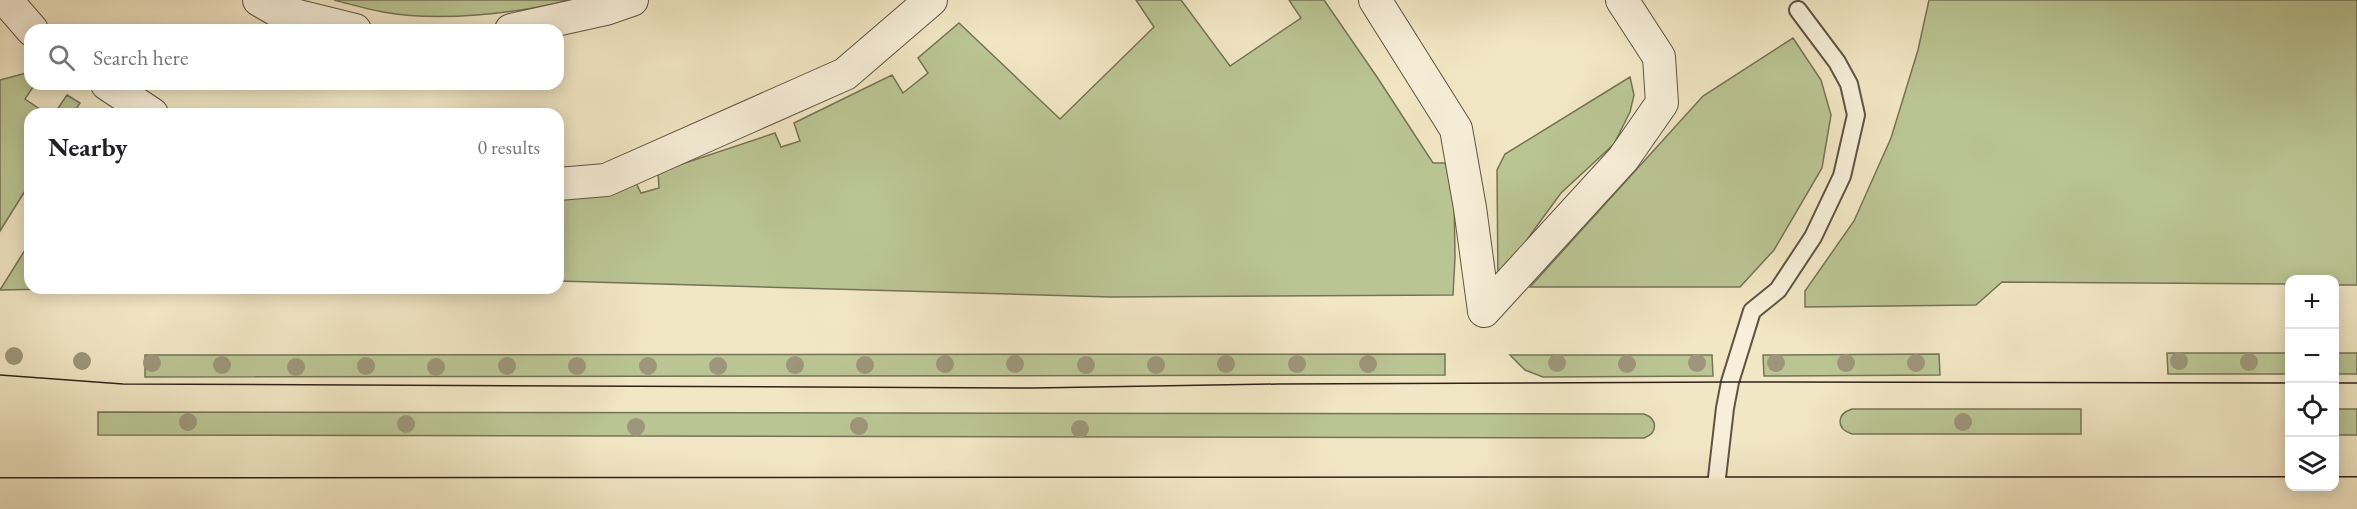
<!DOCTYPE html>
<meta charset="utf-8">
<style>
:root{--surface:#fff;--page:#f6f6f6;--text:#202124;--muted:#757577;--line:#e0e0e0}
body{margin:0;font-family:"EB Garamond",serif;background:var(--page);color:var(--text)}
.controls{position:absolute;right:18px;bottom:18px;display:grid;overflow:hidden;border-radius:12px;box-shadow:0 3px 15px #0003}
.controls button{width:54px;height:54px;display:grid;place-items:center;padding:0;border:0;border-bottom:2px solid var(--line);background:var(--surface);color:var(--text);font:30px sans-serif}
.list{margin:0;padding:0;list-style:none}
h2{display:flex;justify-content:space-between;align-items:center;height:78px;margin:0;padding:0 24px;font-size:26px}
h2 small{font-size:20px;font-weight:400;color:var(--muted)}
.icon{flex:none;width:33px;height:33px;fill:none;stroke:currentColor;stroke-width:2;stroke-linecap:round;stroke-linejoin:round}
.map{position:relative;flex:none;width:2357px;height:509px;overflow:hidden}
.search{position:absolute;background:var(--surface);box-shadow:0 3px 15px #0003;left:24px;top:24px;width:540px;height:66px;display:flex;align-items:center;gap:15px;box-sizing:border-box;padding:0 21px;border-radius:18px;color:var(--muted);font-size:22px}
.panel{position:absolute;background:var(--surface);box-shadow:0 3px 15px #0003;left:24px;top:108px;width:540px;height:186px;border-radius:18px}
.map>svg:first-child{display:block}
.green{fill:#bbc594;stroke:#757456;stroke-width:1.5}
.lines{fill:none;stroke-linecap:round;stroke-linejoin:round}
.lane-casing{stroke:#605344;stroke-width:20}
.street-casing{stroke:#605344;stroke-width:34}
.highway-casing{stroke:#2f2219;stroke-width:36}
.lane{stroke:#f7efd9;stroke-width:16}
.street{stroke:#f7efd9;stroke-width:32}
.highway{stroke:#f2e7c4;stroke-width:33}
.tram{stroke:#2f2219;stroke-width:1.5}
.tree{fill:#9e967a}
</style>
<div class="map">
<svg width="2357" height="509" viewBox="0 0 2357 509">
<rect width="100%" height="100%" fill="#f2e7c4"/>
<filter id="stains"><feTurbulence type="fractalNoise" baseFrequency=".00333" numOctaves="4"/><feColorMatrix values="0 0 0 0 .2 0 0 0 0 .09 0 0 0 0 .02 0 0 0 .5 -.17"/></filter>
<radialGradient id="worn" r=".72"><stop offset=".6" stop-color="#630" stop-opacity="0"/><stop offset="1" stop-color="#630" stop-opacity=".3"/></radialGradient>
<path class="green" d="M334,0H570C516,14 438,22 383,12C366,9 350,4 334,0Z
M1136,0H1181L1230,66L1301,18L1289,0H1324L1377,77L1433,163H1445L1454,195L1455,257L1453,295L1110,297L558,281V200L593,195L635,181L641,193L659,188L658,172L775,133L781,147L800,141L794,123L892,75L903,93L928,73L918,58L959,23L1060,119L1154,27Z
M1929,0H2357V285H2335L2334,280H2290L2289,284L2002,282L1976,305L1805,307V291L1854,221L1891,138L1918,50Z
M1793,38L1821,80L1831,115L1822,168L1774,250L1740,287H1530L1703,96Z
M30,72V84H35L25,99L47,114H30V183L0,231V80Z
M1630,77L1634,95L1630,112L1614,144L1561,193L1531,234L1498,284L1497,170L1505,154Z
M67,95L80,103L73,114H54Z
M30,242V288H93L0,290Z
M2167,353H2289V374H2168Z
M2334,353H2357V374H2335Z
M1445,354V375L145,377V355Z
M1939,354L1940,375L1764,376L1763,355Z
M1510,355H1712L1713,376L1543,377L1525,370Z
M1852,409H2081V434H1852C1836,429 1836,414 1852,409Z
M2334,409H2357V435H2335Z
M98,412L1644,414C1658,419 1658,433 1644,438L98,435Z"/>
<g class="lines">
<defs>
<path id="lane" d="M1715,495L1725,408L1730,382L1752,311L1778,290L1813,237L1842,176L1856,115L1849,84L1837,62L1798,10"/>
<path id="street" d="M6,0L32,30
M259,0L278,11L355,30
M1375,0L1456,129L1470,208L1484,311
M511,30L606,9L632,0
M107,84L152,114
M558,184L606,180L845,74L931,0
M1484,311L1623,159L1662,103L1659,57L1622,0"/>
<path id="highway" d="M0,495L2357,494"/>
</defs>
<use href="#lane" class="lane-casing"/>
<use href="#street" class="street-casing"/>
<use href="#highway" class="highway-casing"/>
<use href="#lane" class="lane"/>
<use href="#street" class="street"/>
<use href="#highway" class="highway"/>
<path class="tram" d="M0,375L123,384L1034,388L1278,384L1730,382L2290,383
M2334,383H2357"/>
</g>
<g class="tree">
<circle cx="14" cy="356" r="9"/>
<circle cx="82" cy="361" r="9"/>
<circle cx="2179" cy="361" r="9"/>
<circle cx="2249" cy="362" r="9"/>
<circle cx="152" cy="363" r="9"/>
<circle cx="1557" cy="363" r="9"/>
<circle cx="1697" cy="363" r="9"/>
<circle cx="1776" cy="363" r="9"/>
<circle cx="1846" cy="363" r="9"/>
<circle cx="1916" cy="363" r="9"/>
<circle cx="945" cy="364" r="9"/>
<circle cx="1015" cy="364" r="9"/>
<circle cx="1226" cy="364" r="9"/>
<circle cx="1297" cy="364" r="9"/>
<circle cx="1368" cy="364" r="9"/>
<circle cx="1627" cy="364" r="9"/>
<circle cx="222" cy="365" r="9"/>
<circle cx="795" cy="365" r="9"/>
<circle cx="865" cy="365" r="9"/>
<circle cx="1086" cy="365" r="9"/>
<circle cx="1156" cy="365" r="9"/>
<circle cx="366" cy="366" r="9"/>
<circle cx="507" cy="366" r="9"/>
<circle cx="577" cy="366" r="9"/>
<circle cx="648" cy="366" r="9"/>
<circle cx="718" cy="366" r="9"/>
<circle cx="296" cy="367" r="9"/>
<circle cx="436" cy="367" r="9"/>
<circle cx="188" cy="422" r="9"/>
<circle cx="1963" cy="422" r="9"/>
<circle cx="406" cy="424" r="9"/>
<circle cx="859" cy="426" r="9"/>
<circle cx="636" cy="427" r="9"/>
<circle cx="1080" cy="429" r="9"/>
</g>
<rect width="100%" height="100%" filter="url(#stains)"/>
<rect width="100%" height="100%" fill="url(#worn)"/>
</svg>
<div class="controls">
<button>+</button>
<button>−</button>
<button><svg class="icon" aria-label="locate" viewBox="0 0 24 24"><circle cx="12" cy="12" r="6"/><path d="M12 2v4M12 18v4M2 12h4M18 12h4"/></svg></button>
<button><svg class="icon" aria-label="layers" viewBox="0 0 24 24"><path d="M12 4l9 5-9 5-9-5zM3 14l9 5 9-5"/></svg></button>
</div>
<div class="search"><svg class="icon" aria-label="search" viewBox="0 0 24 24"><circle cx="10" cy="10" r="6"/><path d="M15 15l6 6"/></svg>Search here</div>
<section class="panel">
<h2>Nearby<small>0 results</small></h2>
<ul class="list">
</ul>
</section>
</div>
